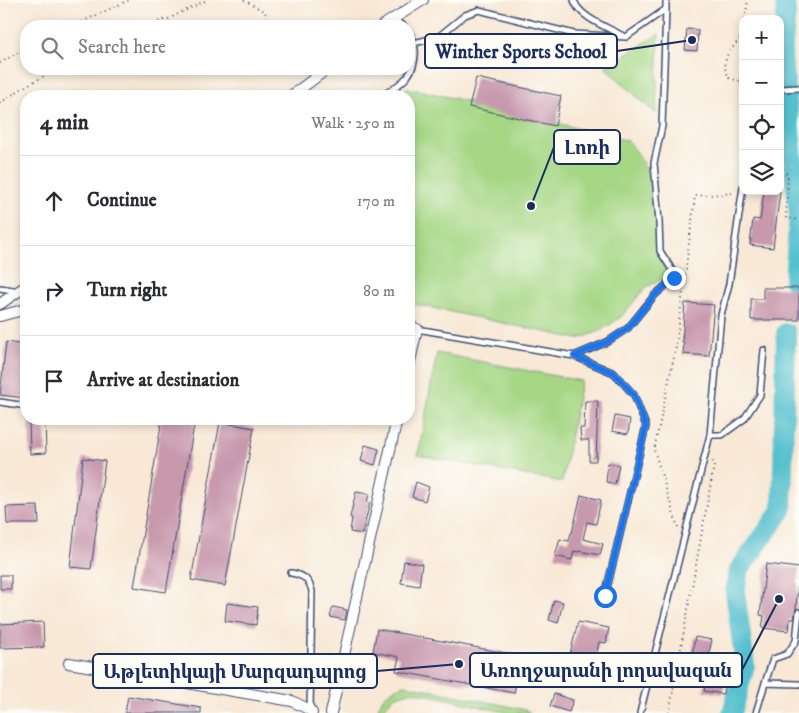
<!DOCTYPE html>
<meta charset="utf-8">
<style>
:root{--surface:#fff;--page:#f2f2f3;--text:#2b2b33;--muted:#7c7c81;--line:#e1e1e2}
body{margin:0;font-family:"IM FELL DW Pica","Noto Serif Armenian",serif;background:var(--page);color:var(--text)}
.controls{position:absolute;right:15px;top:15px;display:grid;overflow:hidden;border-radius:10px;box-shadow:0 2px 8px #0003}
.controls button{width:45px;height:45px;display:grid;place-items:center;padding:0;border:0;border-bottom:1px solid var(--line);background:var(--surface);color:var(--text);font:25px sans-serif}
.stop{position:absolute;width:15px;height:15px;margin:-11px;border:4px solid #1a73e8;border-radius:50%;background:#fff}
.stop.end{background:#1a73e8;border-color:#fff;box-shadow:0 1px 5px #0008}
.list{margin:0;padding:0;list-style:none}
h2{display:flex;justify-content:space-between;align-items:center;height:65px;margin:0;padding:0 20px;font-size:21px}
h2 small{font-size:16px;font-weight:400;color:var(--muted)}
.list li{display:grid;grid-template-columns:32px 1fr auto;gap:15px;align-items:center;box-sizing:border-box;height:90px;padding:0 20px;border-top:1px solid var(--line)}
.list b{display:block;font-size:19px;white-space:nowrap}
.list em{font-size:16px;font-style:normal;color:var(--muted)}
.icon{flex:none;width:28px;height:28px;fill:none;stroke:currentColor;stroke-width:2;stroke-linecap:round;stroke-linejoin:round}
.map{position:relative;flex:none;width:799px;height:713px;overflow:hidden}
.search{position:absolute;background:var(--surface);box-shadow:0 2px 8px #0003;left:20px;top:20px;width:395px;height:55px;display:flex;align-items:center;gap:12px;box-sizing:border-box;padding:0 18px;border-radius:20px;color:var(--muted);font-size:19px}
.panel{position:absolute;background:var(--surface);box-shadow:0 2px 8px #0003;left:20px;top:90px;width:395px;height:335px;border-radius:20px}
.map>svg:first-child{display:block}
.green{fill:#a6d785;stroke:#608372}
.lines{fill:none;stroke-linecap:round;stroke-linejoin:round}
.river{stroke:#54c0ce;stroke-width:20}
.building{fill:#c898ad}
.lane-casing{stroke:#3c4b70;stroke-width:8}
.street-casing{stroke:#3c4b70;stroke-width:12}
.path{stroke:#3c4b70;stroke-width:2;stroke-dasharray:1 4;stroke-linecap:butt}
.lane{stroke:#fff;stroke-width:5}
.street{stroke:#fff;stroke-width:10}
.route{stroke:#1a73e8;stroke-width:6}
.leader{fill:none;stroke:#1b2f5e;stroke-width:2}
.callout-dot{fill:#1b2f5e;stroke:#fdfcf7;stroke-width:2}
.callout{fill:#fdfcf7;stroke:#1b2f5e;stroke-width:2}
.callout-label{font-size:19px;text-anchor:middle;font-weight:bold;fill:#1b2f5e}
</style>
<div class="map">
<svg width="799" height="713" viewBox="0 0 799 713">
<rect width="100%" height="100%" fill="#fdfcf7"/>
<filter id="ink" filterUnits="userSpaceOnUse"><feTurbulence type="fractalNoise" baseFrequency=".02" numOctaves="2"/><feDisplacementMap in="SourceGraphic" scale="10" xChannelSelector="R" yChannelSelector="G"/><feConvolveMatrix kernelMatrix="1 2 1 2 8 2 1 2 1" color-interpolation-filters="sRGB"/></filter>
<filter id="wash" filterUnits="userSpaceOnUse"><feTurbulence type="fractalNoise" baseFrequency=".0096" numOctaves="4" result="noise"/><feDisplacementMap in="SourceGraphic" scale="20" xChannelSelector="R" yChannelSelector="G"/><feGaussianBlur stdDeviation="1.12" result="paint"/><feColorMatrix in="noise" values="0 0 0 0 0 0 0 0 0 0 0 0 0 0 0 0 0 1.4 0 .05"/><feComposite in="paint" operator="in"/></filter>
<g filter="url(#wash)">
<rect width="100%" height="100%" fill="#f8e8d5"/>
<path class="green" d="M659,34L656,114L605,67Z
M476,78L561,96L556,123L628,141L638,154L647,171L652,193L656,220V253L671,275L646,287L620,318L600,331L578,339L409,303V96H393L409,88L470,102Z
M437,353L581,381L562,482L418,455Z
M406,685L526,710L531,713H509L412,691L394,697L386,706L384,713H377C380,697 390,688 406,685Z"/>
<g class="lines">
<path class="river" d="M785,0L786,12L782,55L799,215L794,281
M732,713L745,665L735,592L739,570L782,510L786,333"/>
</g>
<g id="blocks">
<path class="building" d="M687,29L698,30L697,51L685,50Z
M476,78L561,96L555,126L469,107Z
M764,191H780L773,248L750,245L753,219L760,220Z
M763,288H799V320H751V299H763Z
M685,303L714,305L709,356L683,354L684,342H682Z
M6,342L26,345V398L0,395Z
M585,401H598L596,461H589V440H581L580,428H584Z
M615,416L630,419L628,434L612,431Z
M29,419H45L46,453L30,454Z
M162,419H195L166,592L134,587Z
M220,422L254,428L225,586L191,580Z
M365,445L379,449L375,465L361,461Z
M83,458L105,461L91,569L70,567Z
M608,463L619,465L615,484L606,482Z
M416,482L429,487L425,501L412,497Z
M356,492L369,494L367,503H370L362,534L350,532L352,518L350,517Z
M581,495L601,500L596,524L587,522L583,539L603,544L600,555L579,551V552L574,551L572,560L555,556L560,539L569,541L571,533H572Z
M38,506L39,524H7L6,507Z
M404,561L422,564L419,586L401,583Z
M766,564L799,568L796,609L794,619H790L789,631L762,628L764,616L760,615Z
M0,575H11V589H0Z
M554,600L563,602L558,623L549,620Z
M227,603L258,607L256,625L225,621Z
M333,607L347,610L345,620L330,617Z
M43,622L44,647L0,648V624Z
M578,622L609,628L606,643L599,642L595,661L580,657L578,665L568,662Z
M377,629L522,656L514,693L396,671L399,657L373,652Z
M695,637L712,640L707,661L728,665L723,694L704,691L708,670L690,667Z
M554,694L573,700L569,712L550,706Z
M128,696L201,708V713H125Z"/>
</g>
</g>
<g filter="url(#ink)">
<use href="#blocks" fill-opacity="0" stroke="#3c4b70" stroke-width="1"/>
<g class="lines">
<defs>
<path id="lane" d="M574,0C578,17 609,28 623,36
M393,20L404,26
M414,43L438,37L465,15L479,10L574,34L626,37L666,9V0
M780,89L799,88
M382,96C390,91 401,84 407,77C417,64 418,45 409,32
M0,288L19,291
M417,329L574,356L607,342L628,328L654,296L674,278V273L660,251L659,221L654,163L662,126L666,9
M574,356L614,373L634,395L646,426L605,596
M0,402L26,406
M710,435H722L744,419L760,395L764,350
M291,573C303,575 309,579 312,591L310,710
M799,612L796,641L787,654L773,659L765,683L799,684
M640,713L710,435L721,315L729,284L743,187
M756,713L765,683"/>
<path id="street" d="M382,26L423,0
M291,96L327,69
M0,304L26,286
M0,316L26,309
M409,326L417,329L409,366
M69,663L292,701L310,710L312,713
M331,713L397,419"/>
</defs>
<use href="#lane" class="lane-casing"/>
<use href="#street" class="street-casing"/>
<path class="path" d="M244,0L265,12L270,26
M745,19L748,0
M73,26L129,0
M144,26L168,19L207,0
M743,35L728,53L724,66L729,78L743,82
M0,63L26,48
M299,69L303,74
M0,103L27,85L58,69
M780,165L788,176L786,218L799,220
M678,528L654,450L676,347L695,196L734,193
M669,713L714,466L712,460"/>
<use href="#lane" class="lane"/>
<use href="#street" class="street"/>
</g>
</g>
<g class="lines" filter="url(#ink)">
<path class="route" d="M605,596L646,426L634,395L614,373L574,356L607,342L628,328L654,296L674,278"/>
</g>
<path class="leader" d="M692 40L617 51M531 206L554 147M779 599L742 670M459 664L377 671"/>
<g class="callout-dot">
<circle cx="692" cy="40" r="5"/>
<circle cx="531" cy="206" r="5"/>
<circle cx="779" cy="599" r="5"/>
<circle cx="459" cy="664" r="5"/>
</g>
<g class="callout">
<rect x="425" y="34" width="192" height="34" rx="5"/>
<rect x="554" y="130" width="66" height="34" rx="5"/>
<rect x="470" y="653" width="272" height="34" rx="5"/>
<rect x="93" y="654" width="284" height="34" rx="5"/>
</g>
<g class="callout-label">
<text x="521" y="58">Winther Sports School</text>
<text x="587" y="154">Լոռի</text>
<text x="606" y="677">Առողջարանի լողավազան</text>
<text x="235" y="678">Աթլետիկայի Մարզադպրոց</text>
</g>
</svg>
<div class="controls">
<button>+</button>
<button>−</button>
<button><svg class="icon" aria-label="locate" viewBox="0 0 24 24"><circle cx="12" cy="12" r="6"/><path d="M12 2v4M12 18v4M2 12h4M18 12h4"/></svg></button>
<button><svg class="icon" aria-label="layers" viewBox="0 0 24 24"><path d="M12 4l9 5-9 5-9-5zM3 14l9 5 9-5"/></svg></button>
</div>
<div class="stop" style="left:605px;top:596px"></div>
<div class="stop end" style="left:674px;top:278px"></div>
<div class="search"><svg class="icon" aria-label="search" viewBox="0 0 24 24"><circle cx="10" cy="10" r="6"/><path d="M15 15l6 6"/></svg>Search here</div>
<section class="panel">
<h2>4 min<small>Walk · 250 m</small></h2>
<ul class="list">
<li><svg class="icon" aria-label="ahead" viewBox="0 0 24 24"><path d="M12 20V5M6 11l6-6 6 6"/></svg><div><b>Continue</b></div><em>170 m</em></li>
<li><svg class="icon" aria-label="right" viewBox="0 0 24 24"><path d="M7 20v-9h11M14 6l5 5-5 5"/></svg><div><b>Turn right</b></div><em>80 m</em></li>
<li><svg class="icon" aria-label="arrive" viewBox="0 0 24 24"><path d="M6 21V4h12l-3 4 3 4H6"/></svg><div><b>Arrive at destination</b></div></li>
</ul>
</section>
</div>
